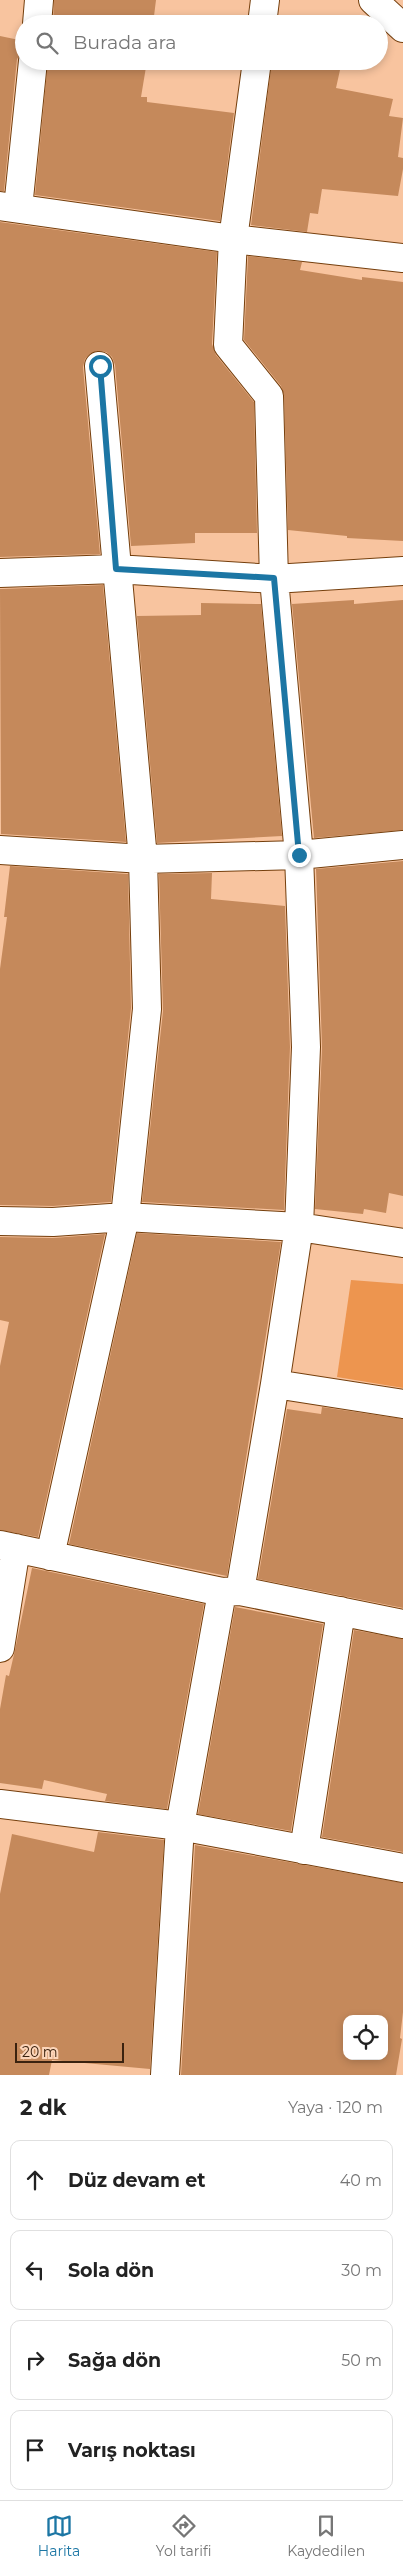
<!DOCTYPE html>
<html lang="tr">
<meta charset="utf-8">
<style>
:root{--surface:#fff;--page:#f2f2f2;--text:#222;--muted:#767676;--line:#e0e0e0;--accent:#1c76a4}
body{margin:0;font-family:Montserrat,sans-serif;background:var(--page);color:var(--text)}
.controls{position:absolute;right:15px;bottom:15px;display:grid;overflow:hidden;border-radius:10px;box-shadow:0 2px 8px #0003}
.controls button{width:45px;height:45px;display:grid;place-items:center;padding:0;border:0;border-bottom:1px solid var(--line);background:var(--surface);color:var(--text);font:25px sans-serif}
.scale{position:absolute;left:15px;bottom:12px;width:109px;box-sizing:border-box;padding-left:5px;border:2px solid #3a220f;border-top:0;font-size:14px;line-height:18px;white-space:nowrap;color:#3a220f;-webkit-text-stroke:4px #fcd5b9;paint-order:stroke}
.stop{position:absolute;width:15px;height:15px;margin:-11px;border:4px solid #1c76a4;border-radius:50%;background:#fff}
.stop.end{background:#1c76a4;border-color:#fff;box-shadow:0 1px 5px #0008}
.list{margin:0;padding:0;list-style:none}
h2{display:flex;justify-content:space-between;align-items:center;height:65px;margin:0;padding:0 20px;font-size:21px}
h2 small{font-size:16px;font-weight:400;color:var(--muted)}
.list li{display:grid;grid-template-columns:32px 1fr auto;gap:15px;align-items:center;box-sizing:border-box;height:80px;margin:0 10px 10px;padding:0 10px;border:1px solid var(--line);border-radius:10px}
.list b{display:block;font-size:19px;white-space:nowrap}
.list em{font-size:16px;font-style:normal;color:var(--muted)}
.icon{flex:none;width:28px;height:28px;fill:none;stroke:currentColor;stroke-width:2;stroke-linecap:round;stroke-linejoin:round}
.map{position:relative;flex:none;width:403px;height:2075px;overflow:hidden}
.search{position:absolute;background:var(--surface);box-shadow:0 2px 8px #0003;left:15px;right:15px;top:15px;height:55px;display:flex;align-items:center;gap:12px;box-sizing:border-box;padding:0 18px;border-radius:28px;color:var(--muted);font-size:19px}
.sheet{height:425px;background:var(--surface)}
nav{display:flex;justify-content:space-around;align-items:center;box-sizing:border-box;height:70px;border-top:1px solid var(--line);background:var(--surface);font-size:14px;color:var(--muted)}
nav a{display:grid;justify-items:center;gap:2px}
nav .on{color:var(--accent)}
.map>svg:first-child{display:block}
.green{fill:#ed954f}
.building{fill:#c5895b;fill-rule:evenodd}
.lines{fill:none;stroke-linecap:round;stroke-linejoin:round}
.minor-casing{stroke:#753f0d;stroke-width:30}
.minor{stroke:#fff;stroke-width:28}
.route{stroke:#1c76a4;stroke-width:6}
</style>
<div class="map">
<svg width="403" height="2075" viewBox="0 0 403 2075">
<rect width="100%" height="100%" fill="#f8c49f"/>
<path class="green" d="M351,1280L403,1284V1388L337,1377Z"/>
<path class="building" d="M54,0H156L153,24H53Z
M0,36L24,41V49L17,59L4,191H0Z
M48,61H147L141,97H147V102L234,113L220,221L35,195Z
M272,61H342L336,88L393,99L389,116L403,118L398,157L403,158V169L398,196L322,189L318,214L310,213L307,232L251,225Z
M0,222L217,252L212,344L216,355L254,402L257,533H195V543L131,546L115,365L112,357L106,352L97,351L90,354L85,359L83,367L100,554L0,557Z
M248,256L302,262L300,270L362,280V277L403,282V541L347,538V536L288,530L284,395L281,386L244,340Z
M103,585L126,842L1,834L0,589Z
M354,600V604L403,600V830L314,838L292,604Z
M201,603L261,604L282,836L157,843L137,616L201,615Z
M403,861V1196L389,1193L386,1213L364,1209L363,1214L315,1209L322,1048L316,869Z
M10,866L128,874L131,1008L111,1202L53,1206L0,1205V969L7,917H4Z
M212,873L211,899L285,906L290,1047L284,1210L142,1202L163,1011L159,874Z
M137,1233L281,1242L227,1576L69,1544Z
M105,1234L38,1537L0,1530V1366L9,1322L0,1320V1237L53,1238Z
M322,1407L403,1419V1608L258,1579L287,1409L321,1414Z
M32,1568L204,1604L167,1809L105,1801L107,1794L44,1780L42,1789L0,1783V1709L6,1675L9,1676L15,1650Z
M235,1607L323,1624L291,1831L198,1814Z
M354,1630L403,1639V1852L322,1837Z
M98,1832L164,1840L150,2069L52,2060L49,2075H0V1894L12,1834L94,1852Z
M195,1845L403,1883V2012L400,2038L402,2039L396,2075H181ZM347,2019H384V2056H347Z"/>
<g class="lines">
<defs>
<path id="minor" d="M373,0L403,28
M37,24L39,0
M262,24L265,0
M257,61L233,239L228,345L269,396L274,579L299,855L306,1047L299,1227L275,1384
M0,206L233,239L403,258
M18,208L33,61
M0,573L116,569L274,579L403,571
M0,850L143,859L299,855L403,845
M0,1221L53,1222L125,1217L299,1227L403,1243
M0,1545L222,1592L240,1591L275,1384L403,1404
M50,1556L125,1217L147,1009L143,859L99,366
M240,1591L403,1624
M0,1648L16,1548
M0,1804L180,1826L403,1868
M304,1850L341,1611
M165,2075L180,1826L222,1592"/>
</defs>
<use href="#minor" class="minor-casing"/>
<use href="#minor" class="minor"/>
</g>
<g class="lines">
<path class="route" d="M100,366L116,569L274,578L299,855"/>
</g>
</svg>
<div class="controls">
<button><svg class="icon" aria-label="locate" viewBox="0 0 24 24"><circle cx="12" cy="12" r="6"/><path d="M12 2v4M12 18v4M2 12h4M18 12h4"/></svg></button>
</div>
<div class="scale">20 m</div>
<div class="stop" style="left:100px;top:366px"></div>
<div class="stop end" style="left:299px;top:855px"></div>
<div class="search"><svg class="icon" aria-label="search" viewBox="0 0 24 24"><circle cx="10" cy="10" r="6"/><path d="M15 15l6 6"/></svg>Burada ara</div>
</div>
<section class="sheet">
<h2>2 dk<small>Yaya · 120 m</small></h2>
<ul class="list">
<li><svg class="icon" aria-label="ahead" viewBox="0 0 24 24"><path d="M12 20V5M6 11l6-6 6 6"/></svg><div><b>Düz devam et</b></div><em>40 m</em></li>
<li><svg class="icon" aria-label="left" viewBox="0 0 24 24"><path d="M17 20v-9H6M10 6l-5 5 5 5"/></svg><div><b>Sola dön</b></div><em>30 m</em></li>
<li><svg class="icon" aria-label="right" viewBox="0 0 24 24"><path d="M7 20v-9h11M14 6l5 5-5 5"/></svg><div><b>Sağa dön</b></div><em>50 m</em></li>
<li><svg class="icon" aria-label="arrive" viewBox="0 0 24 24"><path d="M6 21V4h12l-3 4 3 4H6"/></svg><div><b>Varış noktası</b></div></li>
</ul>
</section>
<nav>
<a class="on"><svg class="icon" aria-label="map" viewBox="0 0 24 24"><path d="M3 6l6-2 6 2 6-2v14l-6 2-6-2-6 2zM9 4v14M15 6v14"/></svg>Harita</a>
<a><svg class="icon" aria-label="directions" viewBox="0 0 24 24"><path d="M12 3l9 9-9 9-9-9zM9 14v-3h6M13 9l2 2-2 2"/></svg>Yol tarifi</a>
<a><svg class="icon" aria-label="saved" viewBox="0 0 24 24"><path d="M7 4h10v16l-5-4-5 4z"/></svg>Kaydedilen</a>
</nav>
